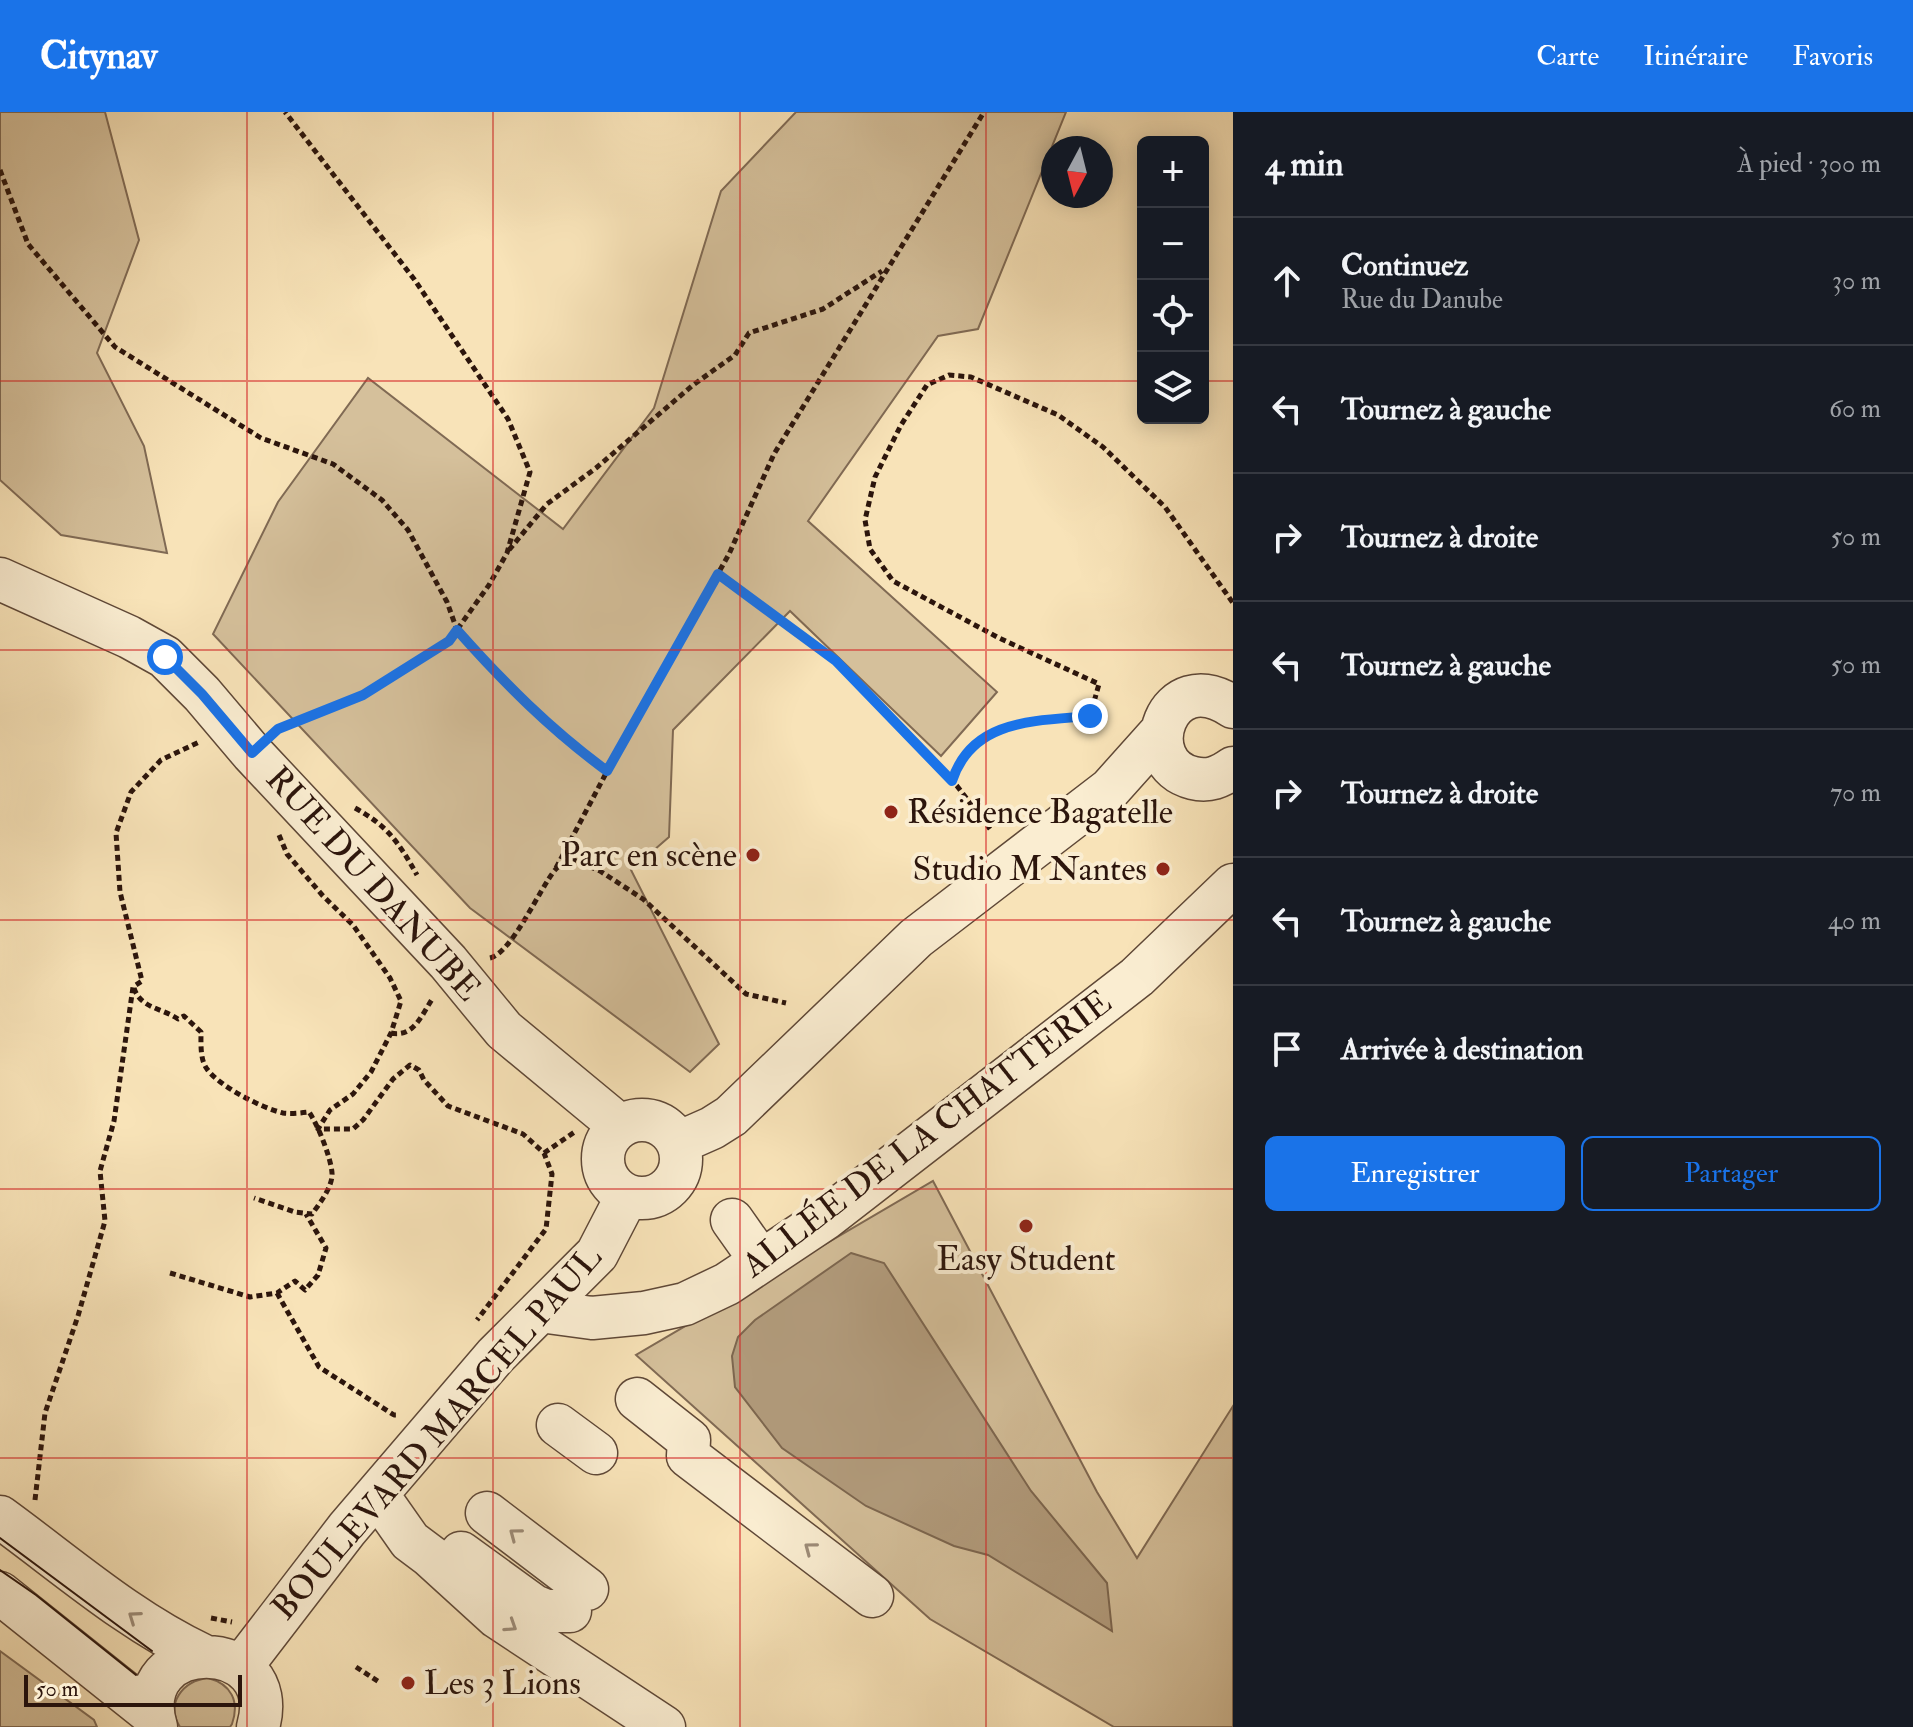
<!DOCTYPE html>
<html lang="fr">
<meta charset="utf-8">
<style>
:root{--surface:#171b24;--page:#242831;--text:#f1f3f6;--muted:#9ea1a6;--line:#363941;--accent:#1a73e8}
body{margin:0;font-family:"IM FELL Double Pica",serif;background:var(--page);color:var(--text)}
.controls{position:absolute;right:24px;top:24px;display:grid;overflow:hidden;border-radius:12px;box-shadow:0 4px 20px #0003}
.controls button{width:72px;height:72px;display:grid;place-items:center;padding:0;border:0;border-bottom:2px solid var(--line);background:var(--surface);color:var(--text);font:40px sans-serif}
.compass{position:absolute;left:1041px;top:24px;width:72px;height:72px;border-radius:50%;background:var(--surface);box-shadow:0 4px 20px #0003;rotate:187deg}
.scale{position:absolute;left:24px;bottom:20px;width:218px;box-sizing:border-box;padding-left:8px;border:4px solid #2c150c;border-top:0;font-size:22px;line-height:28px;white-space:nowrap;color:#2c150c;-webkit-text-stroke:6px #faedd1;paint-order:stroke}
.stop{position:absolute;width:24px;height:24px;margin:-18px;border:6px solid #1a73e8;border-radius:50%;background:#fff}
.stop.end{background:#1a73e8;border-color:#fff;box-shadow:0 2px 8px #0008}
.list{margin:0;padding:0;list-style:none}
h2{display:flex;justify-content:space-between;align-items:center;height:104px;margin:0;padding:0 32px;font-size:34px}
h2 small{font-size:26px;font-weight:400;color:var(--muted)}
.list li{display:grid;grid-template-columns:52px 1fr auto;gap:24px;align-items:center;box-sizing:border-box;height:128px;padding:0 32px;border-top:2px solid var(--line)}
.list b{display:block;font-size:30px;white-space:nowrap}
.list p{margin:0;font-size:26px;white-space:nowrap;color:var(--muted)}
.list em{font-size:26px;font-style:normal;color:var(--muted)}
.actions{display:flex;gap:16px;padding:24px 32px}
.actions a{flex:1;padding:18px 0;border:2px solid var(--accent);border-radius:12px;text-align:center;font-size:28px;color:var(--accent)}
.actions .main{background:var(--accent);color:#fff}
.icon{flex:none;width:44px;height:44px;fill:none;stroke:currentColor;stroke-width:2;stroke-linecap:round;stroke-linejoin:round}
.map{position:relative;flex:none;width:1233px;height:1615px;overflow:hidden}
header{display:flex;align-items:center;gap:48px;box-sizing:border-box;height:112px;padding:0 40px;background:var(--accent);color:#fff}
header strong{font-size:38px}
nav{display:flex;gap:44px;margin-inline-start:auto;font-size:28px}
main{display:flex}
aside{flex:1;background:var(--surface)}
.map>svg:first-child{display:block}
.green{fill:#d5c09b;stroke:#806a54;stroke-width:2}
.water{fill:#b39d7e;stroke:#7d6750;stroke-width:2}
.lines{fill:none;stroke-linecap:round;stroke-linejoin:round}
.minor-casing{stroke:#5f4837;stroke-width:45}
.path{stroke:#2c150c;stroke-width:5;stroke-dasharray:6 4;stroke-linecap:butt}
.minor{stroke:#faedd1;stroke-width:42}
.tram{stroke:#2c150c;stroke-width:2}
.oneway{stroke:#9d8c78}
.route{stroke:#1a73e8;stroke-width:10}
.grid{fill:none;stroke:#d62828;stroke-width:2;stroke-opacity:0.55}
.poi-dot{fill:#8f2418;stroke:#faedd1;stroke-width:3}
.labels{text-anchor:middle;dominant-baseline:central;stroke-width:8;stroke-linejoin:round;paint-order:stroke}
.poi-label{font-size:34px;fill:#2c150c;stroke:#faedd1;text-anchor:start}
.street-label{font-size:34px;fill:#2c150c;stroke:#faedd1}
</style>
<header>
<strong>Citynav</strong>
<nav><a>Carte</a><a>Itinéraire</a><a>Favoris</a></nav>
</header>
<main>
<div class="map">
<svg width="1233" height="1615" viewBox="0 0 1233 1615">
<rect width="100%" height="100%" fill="#f8e3b8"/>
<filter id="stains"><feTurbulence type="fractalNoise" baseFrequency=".0025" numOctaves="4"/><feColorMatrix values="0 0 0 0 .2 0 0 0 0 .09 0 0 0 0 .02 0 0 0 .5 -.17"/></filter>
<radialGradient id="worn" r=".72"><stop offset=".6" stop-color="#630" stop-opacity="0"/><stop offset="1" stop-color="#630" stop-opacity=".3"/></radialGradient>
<path class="green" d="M0,0H105L139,128L97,241L144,334L167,441L61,423L0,368Z
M796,0H1066L978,217L938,224L808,409L997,580L941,644L790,499L673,618L669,725L631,758L719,932L690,960L470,796L213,522L278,390L368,266L563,417L654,296L721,79Z
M933,1069L1097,1380L1137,1446L1233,1294V1615H1114L930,1507L636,1243Z
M0,1539L94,1608L97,1615H0Z
M208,1566C231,1572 240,1589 232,1612L230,1615H180C165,1591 183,1569 208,1566Z"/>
<path class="water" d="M851,1141L884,1151L1031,1379L1107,1471L1112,1519L988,1443L954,1434L866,1394L782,1336L735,1275L732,1244L738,1225L755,1208Z"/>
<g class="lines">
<defs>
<path id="minor" d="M0,467L129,525L165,545L202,582L252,641L448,850L504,918L620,1014
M1233,595C1165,550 1134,652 1193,666C1209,670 1220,665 1233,656
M603 1047a39 39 0 1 1 78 0a39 39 0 1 1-78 0Z
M678,1031L712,1016L731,1004L916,826L1110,677L1161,620
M732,1108L761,1149
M540,1199L592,1206L644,1201L685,1192L727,1172L826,1106L1137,865L1233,773
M637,1287L689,1328L688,1344L872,1484
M558,1313L596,1341
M377,1382L410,1429L430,1444L497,1505L664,1615
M487,1401L587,1477
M0,1405C66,1453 128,1508 202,1543
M461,1441L534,1494L546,1499H570
M0,1481L153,1603
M241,1555L347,1417L496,1243L597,1142L627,1084
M156,1615C128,1521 285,1522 258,1615"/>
</defs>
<use href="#minor" class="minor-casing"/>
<path class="path" d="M0,58L28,132L115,235L261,326L333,352L382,388L408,418L447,490L457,518L492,558L561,625L607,659
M509,438L547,392L596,356L693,273L735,243L749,221L823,197L882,159
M718,462L836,549L957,674L990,717
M276,618L363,583L449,529L489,473L507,441L530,360L508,307L414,167L285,0
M952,669C972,607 1035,609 1090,604L1099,572L999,526L893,469L870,437L865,408L875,365L901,313L927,273L949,263L971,265L1058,303L1103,335L1165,395L1233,491
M355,696C388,714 399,731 417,763
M279,723L287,742L323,784L353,813L390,866L401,889L391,921L371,960L353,982L330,998L318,1017H353L363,1008L393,967L410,953L419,958L424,968L448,994L523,1022L544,1041L552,1062L546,1117L477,1208
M556,756L613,648L729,442L774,342L984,0
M490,846C512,841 540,776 555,758C559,753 566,750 571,747L600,759L643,787L746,882L786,891
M134,876C140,896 162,896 178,907L184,904L201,920C201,932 200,948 207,957C220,975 262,996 283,1001C291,1002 301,1001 309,1000C318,1013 331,1046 332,1061C333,1074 320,1091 312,1102L295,1100L254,1086
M391,921C414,926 422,902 433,886
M544,1041L576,1019
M170,1161L250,1185L277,1181L295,1169L305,1178L318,1163L326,1136L306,1102
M277,1181L319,1255L394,1303H399
M35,1388L45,1301L78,1204L105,1109L100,1059L114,1009L133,875L142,869L120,780L116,721L131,680L161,648L199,630
M211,1506L232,1510
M356,1555L379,1570"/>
<use href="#minor" class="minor"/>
<path class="tram" d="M0,1426L152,1539
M0,1458L36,1483L136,1563"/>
</g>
<defs><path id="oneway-chevron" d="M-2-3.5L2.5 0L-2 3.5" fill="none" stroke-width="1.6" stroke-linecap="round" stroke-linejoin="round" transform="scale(2)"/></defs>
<g class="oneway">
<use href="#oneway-chevron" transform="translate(515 1422) rotate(-143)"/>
<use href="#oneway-chevron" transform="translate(810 1436) rotate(-143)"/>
<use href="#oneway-chevron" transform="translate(134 1505) rotate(-145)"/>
<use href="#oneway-chevron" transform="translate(511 1514) rotate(33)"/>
</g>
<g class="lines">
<path class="route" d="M165,545L202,582L252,641L278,617L363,583L449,529L457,518C504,571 550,617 607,659L718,462L836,549L952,669C972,607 1035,609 1090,604"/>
</g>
<path class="grid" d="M247,0V1615M493,0V1615M740,0V1615M986,0V1615M0,269H1143M1203,269H1233M0,538H1233M0,808H1233M0,1077H1233M0,1346H1233"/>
<g class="poi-dot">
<circle cx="891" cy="700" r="8"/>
<circle cx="753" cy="743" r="8"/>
<circle cx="1163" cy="757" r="8"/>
<circle cx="1026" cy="1114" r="8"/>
<circle cx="408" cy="1571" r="8"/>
</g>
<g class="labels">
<g class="poi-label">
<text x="907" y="700">Résidence Bagatelle</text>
<text x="737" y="743" text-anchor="end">Parc en scène</text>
<text x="1147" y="757" text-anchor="end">Studio M Nantes</text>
<text x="1026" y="1147" text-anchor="middle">Easy Student</text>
<text x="424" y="1571">Les 3 Lions</text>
</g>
<g class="street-label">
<text transform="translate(373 772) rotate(48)">RUE DU DANUBE</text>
<text transform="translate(927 1022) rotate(-37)">ALLÉE DE LA CHATTERIE</text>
<text transform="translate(437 1321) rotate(-49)">BOULEVARD MARCEL PAUL</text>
</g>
</g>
<rect width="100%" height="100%" filter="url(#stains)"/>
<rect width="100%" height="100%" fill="url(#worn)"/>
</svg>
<div class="controls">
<button>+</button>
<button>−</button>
<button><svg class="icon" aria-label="locate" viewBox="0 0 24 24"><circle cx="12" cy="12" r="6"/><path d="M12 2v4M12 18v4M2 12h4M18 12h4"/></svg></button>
<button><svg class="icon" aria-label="layers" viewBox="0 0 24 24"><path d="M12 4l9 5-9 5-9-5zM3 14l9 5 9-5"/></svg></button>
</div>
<svg class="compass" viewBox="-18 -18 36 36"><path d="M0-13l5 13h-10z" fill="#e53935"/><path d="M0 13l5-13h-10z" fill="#9ea1a6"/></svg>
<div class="scale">50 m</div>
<div class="stop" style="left:165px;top:545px"></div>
<div class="stop end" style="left:1090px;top:604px"></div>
</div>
<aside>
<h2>4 min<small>À pied · 300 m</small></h2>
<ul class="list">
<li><svg class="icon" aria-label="ahead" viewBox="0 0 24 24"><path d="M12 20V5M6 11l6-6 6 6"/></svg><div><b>Continuez</b><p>Rue du Danube</p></div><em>30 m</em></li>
<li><svg class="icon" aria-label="left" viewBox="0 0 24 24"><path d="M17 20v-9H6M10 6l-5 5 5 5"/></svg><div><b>Tournez à gauche</b></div><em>60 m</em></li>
<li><svg class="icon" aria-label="right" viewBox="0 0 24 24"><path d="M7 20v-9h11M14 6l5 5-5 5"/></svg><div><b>Tournez à droite</b></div><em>50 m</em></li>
<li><svg class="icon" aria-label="left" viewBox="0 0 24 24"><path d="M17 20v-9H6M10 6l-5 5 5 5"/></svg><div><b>Tournez à gauche</b></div><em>50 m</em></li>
<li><svg class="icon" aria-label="right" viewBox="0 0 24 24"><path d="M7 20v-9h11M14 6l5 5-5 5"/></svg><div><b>Tournez à droite</b></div><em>70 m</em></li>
<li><svg class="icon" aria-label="left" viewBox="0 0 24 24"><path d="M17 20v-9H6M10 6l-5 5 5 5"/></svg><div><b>Tournez à gauche</b></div><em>40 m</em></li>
<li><svg class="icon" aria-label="arrive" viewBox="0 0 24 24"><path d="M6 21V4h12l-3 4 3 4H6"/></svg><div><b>Arrivée à destination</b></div></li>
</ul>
<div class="actions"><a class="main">Enregistrer</a><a>Partager</a></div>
</aside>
</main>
